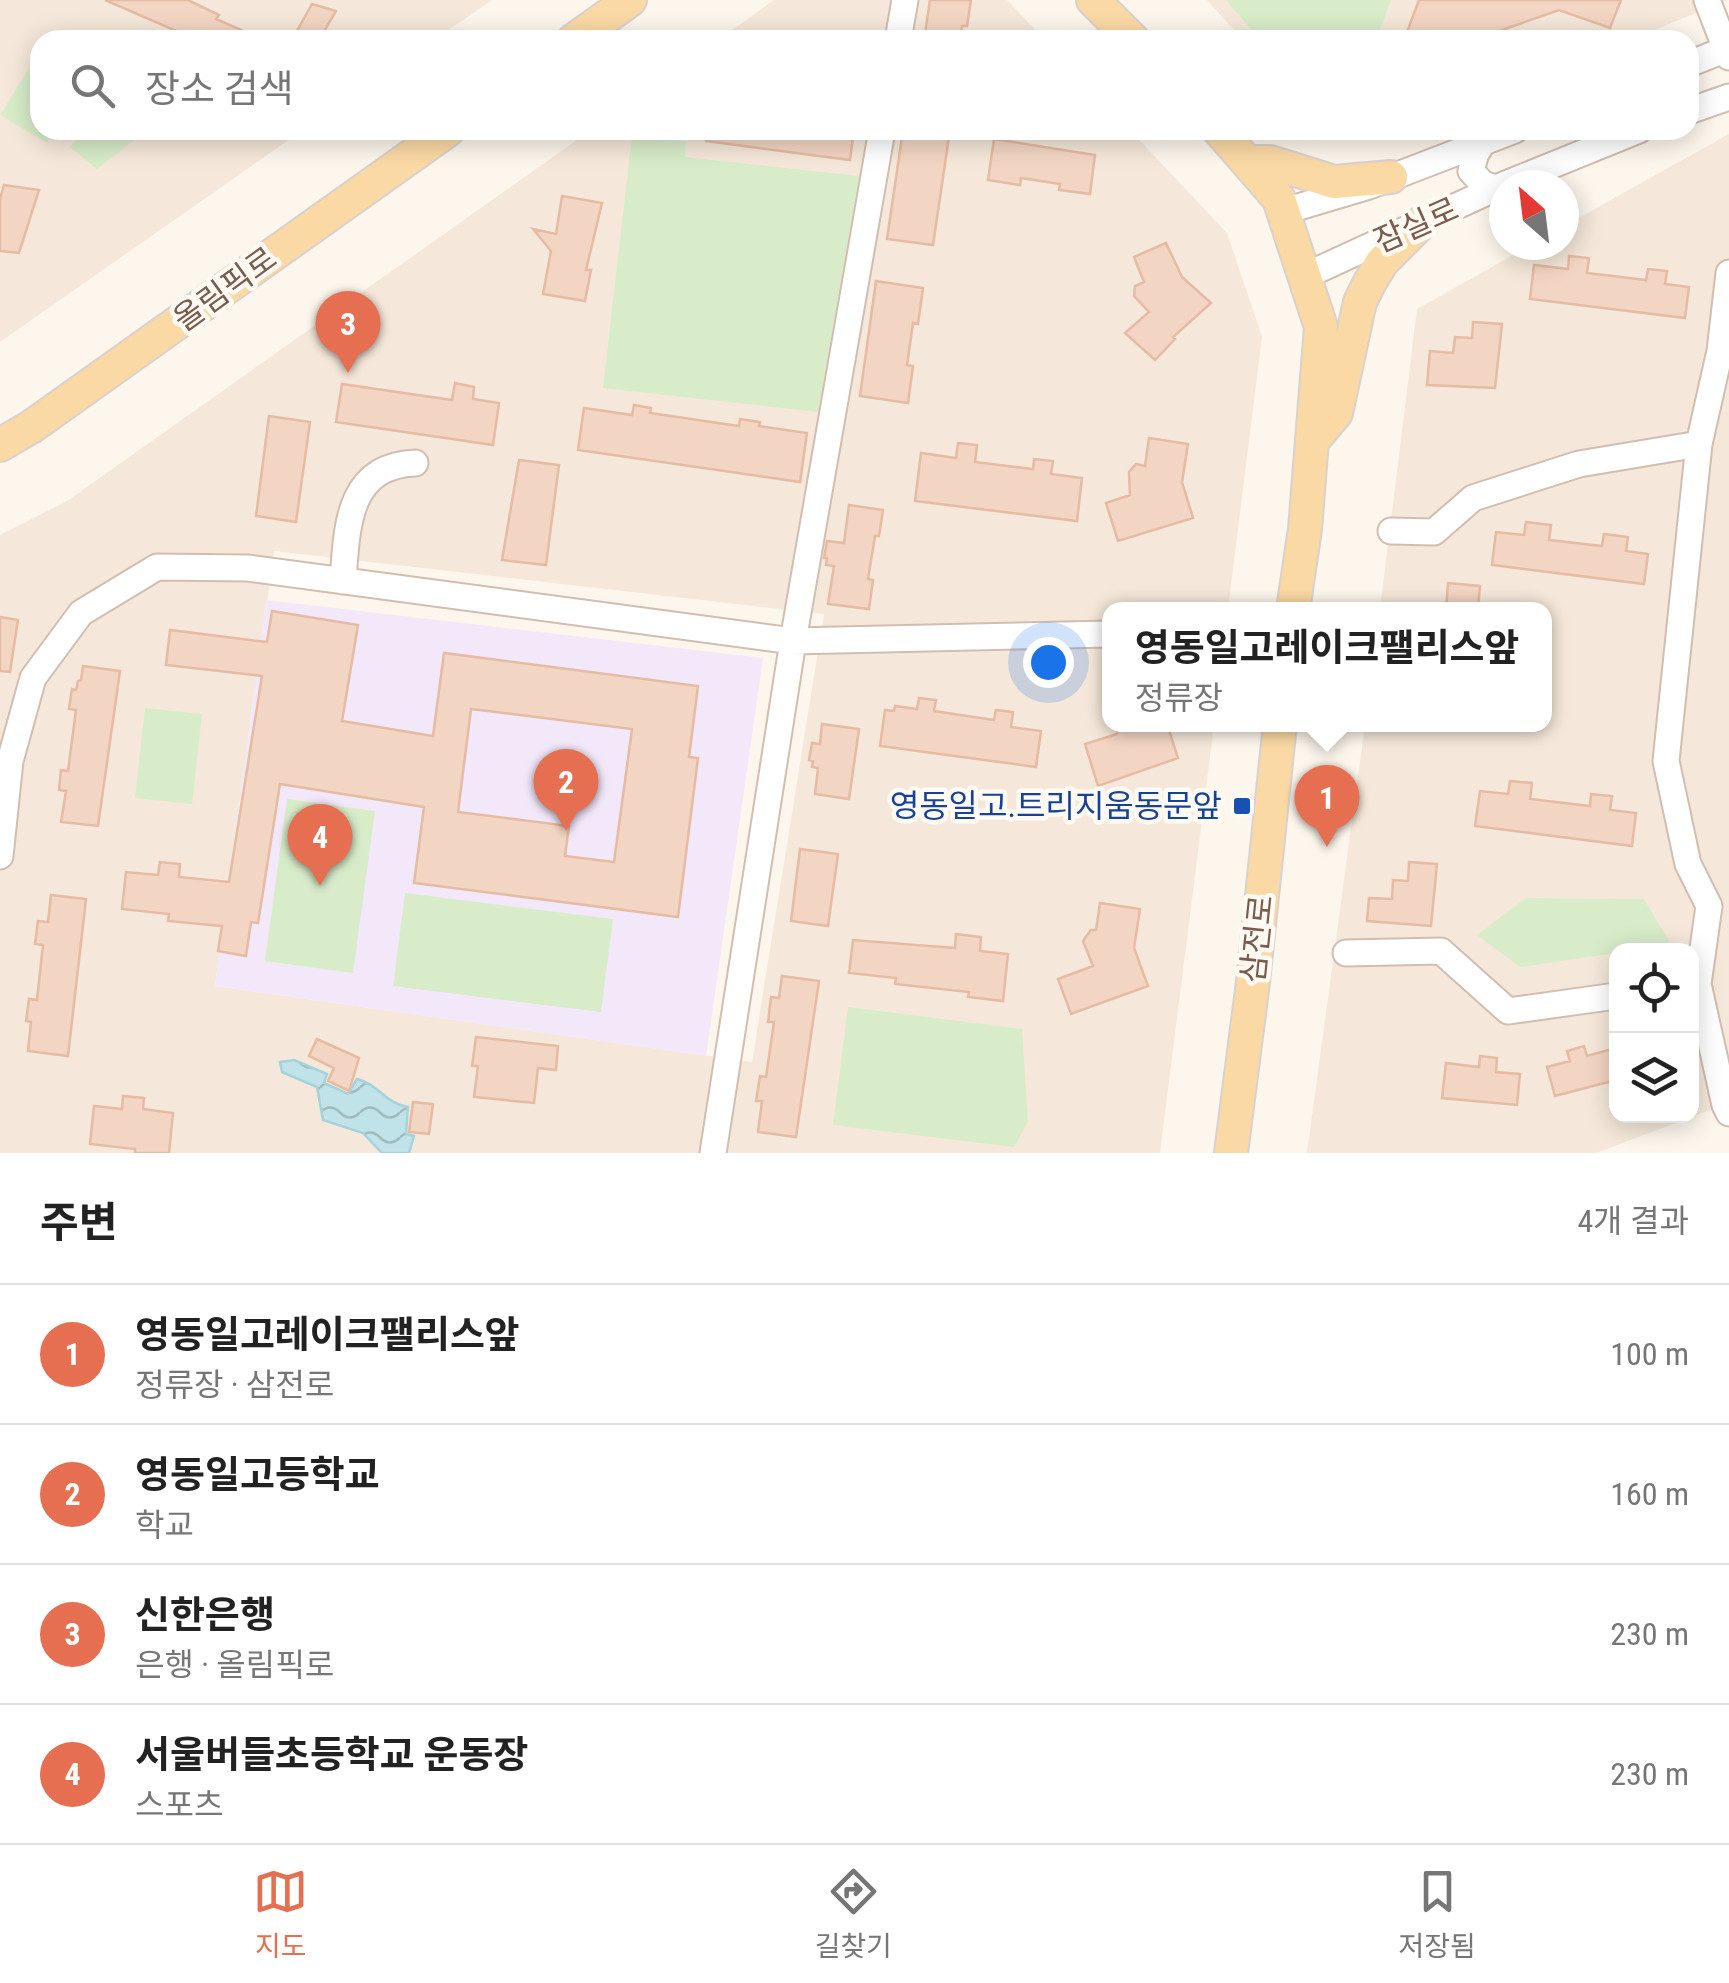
<!DOCTYPE html>
<html lang="ko">
<meta charset="utf-8">
<style>
:root{--surface:#fff;--page:#f6f6f6;--text:#222;--muted:#767676;--line:#e0e0e0;--accent:#e76f51}
body{margin:0;font-family:"Roboto Condensed","Noto Sans KR",sans-serif;background:var(--page);color:var(--text)}
.controls{position:absolute;right:30px;bottom:30px;display:grid;overflow:hidden;border-radius:20px;box-shadow:0 5px 25px #0003}
.controls button{width:90px;height:90px;display:grid;place-items:center;padding:0;border:0;border-bottom:2px solid var(--line);background:var(--surface);color:var(--text);font:50px sans-serif}
.compass{position:absolute;left:1489px;top:170px;width:90px;height:90px;border-radius:50%;background:var(--surface);box-shadow:0 5px 25px #0003;rotate:332deg}
.you{position:absolute;left:1048px;top:662px;width:35px;height:35px;margin:-25px;border:8px solid #fff;border-radius:50%;background:#1a73e8;box-shadow:0 0 0 15px #1a73e833}
.badge{display:grid;place-items:center;width:65px;height:65px;border-radius:50%;background:var(--accent);color:#fff;font-size:32px;font-weight:700}
.pin{position:absolute;translate:-50% -82px;filter:drop-shadow(0 2px 5px #0008)}
.pin::after{content:'';position:absolute;top:52px;width:35px;height:30px;background:inherit;clip-path:polygon(0 0,100% 0,50% 100%)}
.popup{position:absolute;left:1102px;top:602px;width:450px;height:130px;box-sizing:border-box;display:grid;place-content:center;border-radius:20px;background:var(--surface);filter:drop-shadow(0 2px 8px #0005);font-size:32px;white-space:nowrap;color:var(--muted)}
.popup b{font-size:38px;color:var(--text)}
.popup::after{content:'';position:absolute;left:50%;top:100%;margin-left:-20px;border:20px solid transparent;border-top-color:var(--surface)}
.list{margin:0;padding:0;list-style:none}
h2{display:flex;justify-content:space-between;align-items:center;height:130px;margin:0;padding:0 40px;font-size:42px}
h2 small{font-size:32px;font-weight:400;color:var(--muted)}
.list li{display:grid;grid-template-columns:65px 1fr auto;gap:30px;align-items:center;box-sizing:border-box;height:140px;padding:0 40px;border-top:2px solid var(--line)}
.list b{display:block;font-size:38px;white-space:nowrap}
.list p{margin:0;font-size:32px;white-space:nowrap;color:var(--muted)}
.list em{font-size:32px;font-style:normal;color:var(--muted)}
.icon{flex:none;width:55px;height:55px;fill:none;stroke:currentColor;stroke-width:2;stroke-linecap:round;stroke-linejoin:round}
.map{position:relative;flex:none;width:1729px;height:1153px;overflow:hidden}
.search{position:absolute;background:var(--surface);box-shadow:0 5px 25px #0003;left:30px;right:30px;top:30px;height:110px;display:flex;align-items:center;gap:25px;box-sizing:border-box;padding:0 35px;border-radius:30px;color:var(--muted);font-size:38px}
.sheet{height:690px;background:var(--surface)}
nav{display:flex;justify-content:space-around;align-items:center;box-sizing:border-box;height:140px;border-top:2px solid var(--line);background:var(--surface);font-size:28px;color:var(--muted)}
nav a{display:grid;justify-items:center;gap:5px}
nav .on{color:var(--accent)}
.map>svg:first-child{display:block}
.residential{fill:#f5e8da;fill-rule:evenodd}
.education{fill:#f3e8fa}
.park{fill:#d8ecc9}
.water{fill:url(#water-waves);stroke:#a5d3da;stroke-width:2.5}
.building{fill:#f3d5c3;stroke:#e6bba3;stroke-width:2.5;fill-rule:evenodd}
.lines{fill:none;stroke-linecap:round;stroke-linejoin:round}
.minor-casing{stroke:#d1beb0;stroke-width:29}
.major-casing{stroke:#dad1cd;stroke-width:36}
.minor{stroke:#fff;stroke-width:25}
.major{stroke:#fbd9a5;stroke-width:32}
.transit-dot{fill:#1a4fb4;stroke:#fffaf3;stroke-width:4}
.labels{text-anchor:middle;dominant-baseline:central;stroke-width:9;stroke-linejoin:round;paint-order:stroke}
.street-label{font-size:32px;fill:#7a5c4d;stroke:#fffaf3}
.transit-label{font-size:32px;fill:#164399;stroke:#fffaf3;text-anchor:end}
</style>
<div class="map">
<svg width="1729" height="1153" viewBox="0 0 1729 1153">
<defs>
<pattern id="water-waves" width="16" height="10" patternUnits="userSpaceOnUse" patternTransform="scale(2.5)"><rect width="16" height="10" fill="#bfe3e8"/><path d="M0 5q4-4 8 0t8 0" fill="none" stroke="#a0bbbe"/></pattern>
</defs>
<rect width="100%" height="100%" fill="#fdf6ec"/>
<path class="residential" d="M0,0H492L434,40H40V130H303L0,342Z
M774,0H1007L1045,40H718Z
M1207,0H1728L1630,40H1243Z
M591,130H1130L1227,233L1262,337L1228,609L1110,610V724L1214,725L1160,1153H0V535L67,501ZM274,551L824,614L752,1062L215,986Z
M1729,134V1113L1724,1105L1596,1153H1307L1365,725L1544,724V610L1380,609L1417,309L1531,245H1564V226ZM1616,951H1692V1116H1616Z"/>
<path class="education" d="M266,600L763,658L706,1056L215,986Z"/>
<path class="park" d="M1226,0H1391L1376,40H1260Z
M40,51V130H56L47,143L0,115Z
M85,130H143L142,134L97,169L70,147Z
M632,136L686,142L685,157L859,176L818,412L603,388Z
M145,708L202,714L192,804L135,798Z
M287,799L375,811L353,973L265,961Z
M405,893L613,919L601,1012L393,986Z
M1526,898L1644,899L1672,946L1616,951V953L1520,967L1477,935Z
M848,1007L1022,1029L1028,1122L1014,1147L833,1125Z"/>
<path class="water" d="M294,1060L327,1074L324,1083L348,1094L357,1079C378,1084 386,1104 408,1107L406,1134L414,1136L409,1153H382L363,1133L323,1120L317,1087L282,1072L280,1062Z"/>
<path class="building" d="M105,0H188L219,15L216,19L264,40H197Z
M930,0H971L967,26H962L961,40H924Z
M1419,0H1621L1610,28L1559,10L1485,36L1483,40H1404Z
M312,4L336,11L319,40H292Z
M707,130H854L850,160L706,141Z
M903,130H950L933,245L887,239Z
M994,139L1095,155L1090,194L1059,190L1060,184L1021,178L1020,185L988,180Z
M4,185L39,190L19,253L0,251V199Z
M562,196L602,203L586,270H591L585,301L543,294L551,251L533,229L556,234Z
M1166,243L1182,277L1211,303L1173,337L1175,339L1155,360L1125,333L1149,312L1134,296L1135,286L1144,282L1134,257Z
M1569,256L1589,258L1587,273L1646,280L1648,269L1667,271L1665,284L1689,287L1685,318L1530,299L1534,265L1568,269Z
M876,281L923,288L918,324L913,323L907,365L913,366L908,403L860,396Z
M1473,322L1502,324L1495,388L1427,385L1430,351L1453,353L1455,337L1472,338Z
M455,383L474,387L473,399L499,403L493,445L336,422L342,384L452,400Z
M634,405L651,408L650,413L739,426L740,419L760,422L759,426L807,433L800,482L578,450L584,408L632,415Z
M269,416L310,422L296,522L256,516Z
M1149,438L1188,444L1182,482L1193,518L1118,541L1106,503L1130,495L1129,472L1136,464L1145,466Z
M958,443L977,445L975,462L1033,469L1034,459L1053,461L1051,474L1082,478L1077,521L915,501L921,453L956,458Z
M519,460L559,465L546,565L502,560Z
M849,505L883,510L879,536H875L868,579L873,580L869,609L828,604L834,566L826,565L827,558H824L827,541L844,543Z
M1526,522L1551,525L1549,540L1602,546L1604,534L1628,537L1626,551L1648,554L1644,584L1492,565L1496,532L1524,535Z
M1448,583L1480,586L1478,608L1446,610Z
M272,611L358,625L342,721L433,736L444,653L698,686L689,757L698,758L678,917L414,883L424,807L280,784L258,923L251,922L246,956L218,951L222,926L168,921L169,914L122,909L126,872L158,875L160,862L180,864L179,877L229,882L262,676L166,665L170,630L267,642ZM471,709L632,729L614,862L565,856L569,826L458,812Z
M0,617L18,620L10,672L0,671Z
M83,666L120,671L98,826L61,822L66,791L59,790L61,770L68,771L76,710L69,709L72,689L76,690L78,681L81,680Z
M919,698L936,700L934,711L994,720L996,710L1013,712L1011,727L1041,731L1036,767L880,746L885,710L894,711L895,706L917,709Z
M822,724L859,729L849,799L815,794L818,768L812,767L813,761L809,760L812,743L820,744Z
M1118,724H1167L1178,758L1098,786L1085,744L1117,734Z
M1510,781L1532,783L1530,799L1590,806L1591,794L1612,796L1610,810L1636,813L1632,846L1475,826L1480,791L1508,794Z
M800,849L838,854L828,926L791,921Z
M1409,862L1437,864L1431,926L1367,921L1369,898L1392,899L1393,880L1408,881Z
M51,895L86,899L68,1056L28,1051L31,1022L26,1021L29,999L37,1000L43,945L35,944L38,921L48,922Z
M1100,903L1140,909L1134,948L1148,986L1071,1014L1058,979L1093,966L1083,941L1091,930H1096Z
M956,934L981,937L980,951L1008,954L1003,1001L968,997L969,992L895,984L896,978L849,973L853,940L955,948Z
M782,976L819,981L796,1137L758,1132L762,1101H756L760,1076L766,1077L774,1022H768L771,997L779,998Z
M476,1037L558,1046L556,1070L538,1068L534,1103L474,1097L478,1066H472Z
M317,1039L359,1058L349,1091L328,1081L334,1068L309,1056Z
M1584,1046L1587,1056L1616,1048V1080L1555,1096L1547,1067L1570,1061L1567,1051Z
M1480,1056L1497,1058L1496,1072L1520,1074L1517,1105L1442,1098L1446,1063L1479,1067Z
M123,1096L144,1098L143,1109L173,1113L169,1153H135V1149L90,1144L94,1106L122,1109Z
M413,1102L433,1104L429,1134L409,1132Z"/>
<g class="lines">
<defs>
<path id="minor" d="M1707,0L1729,57
M898,40L905,0
M1689,64L1729,48
M1689,111L1729,97
M1485,140L1476,153L1471,171L1483,184L1496,188
M1285,211L1369,186L1515,130
M1305,276L1496,188L1639,130
M1729,339L1720,351L1699,444L1666,761L1688,864L1709,906L1698,984L1725,1105L1729,1113
M1720,351L1729,273
M1391,531L1434,532L1473,498L1579,464L1699,444
M343,581C347,527 347,466 415,463
M0,856L10,761L33,678L81,613L157,567L248,568L793,641L1110,634
M1346,953L1441,951L1508,1011L1616,996
M713,1153L793,641L882,130"/>
<path id="major" d="M1093,0L1133,40
M574,40L630,0
M1219,130L1279,199L1321,327L1305,529L1293,610
M1248,162H1270L1334,182L1391,177
M1314,439L1336,413L1360,302L1370,282L1382,262L1421,223
M0,445L31,427L448,130
M1231,1153L1253,982L1280,724"/>
</defs>
<use href="#minor" class="minor-casing"/>
<use href="#major" class="major-casing"/>
<use href="#minor" class="minor"/>
<use href="#major" class="major"/>
</g>
<rect class="transit-dot" x="1232" y="796" width="20" height="20" rx="5"/>
<g class="labels">
<g class="street-label">
<text transform="translate(1416 225) rotate(-24)">잠실로</text>
<text transform="translate(225 289) rotate(-36)">올림픽로</text>
<text transform="translate(1257 939) rotate(-84)">삼전로</text>
</g>
<g class="transit-label">
<text x="1222" y="806">영동일고.트리지움동문앞</text>
</g>
</g>
</svg>
<div class="controls">
<button><svg class="icon" aria-label="locate" viewBox="0 0 24 24"><circle cx="12" cy="12" r="6"/><path d="M12 2v4M12 18v4M2 12h4M18 12h4"/></svg></button>
<button><svg class="icon" aria-label="layers" viewBox="0 0 24 24"><path d="M12 4l9 5-9 5-9-5zM3 14l9 5 9-5"/></svg></button>
</div>
<svg class="compass" viewBox="-18 -18 36 36"><path d="M0-13l5 13h-10z" fill="#e53935"/><path d="M0 13l5-13h-10z" fill="#767676"/></svg>
<div class="you"></div>
<div class="pin badge" style="left:1327px;top:847px">1</div>
<div class="popup"><b>영동일고레이크팰리스앞</b>정류장</div>
<div class="pin badge" style="left:566px;top:831px">2</div>
<div class="pin badge" style="left:348px;top:373px">3</div>
<div class="pin badge" style="left:320px;top:886px">4</div>
<div class="search"><svg class="icon" aria-label="search" viewBox="0 0 24 24"><circle cx="10" cy="10" r="6"/><path d="M15 15l6 6"/></svg>장소 검색</div>
</div>
<section class="sheet">
<h2>주변<small>4개 결과</small></h2>
<ul class="list">
<li><span class="badge">1</span><div><b>영동일고레이크팰리스앞</b><p>정류장 · 삼전로</p></div><em>100 m</em></li>
<li><span class="badge">2</span><div><b>영동일고등학교</b><p>학교</p></div><em>160 m</em></li>
<li><span class="badge">3</span><div><b>신한은행</b><p>은행 · 올림픽로</p></div><em>230 m</em></li>
<li><span class="badge">4</span><div><b>서울버들초등학교 운동장</b><p>스포츠</p></div><em>230 m</em></li>
</ul>
</section>
<nav>
<a class="on"><svg class="icon" aria-label="map" viewBox="0 0 24 24"><path d="M3 6l6-2 6 2 6-2v14l-6 2-6-2-6 2zM9 4v14M15 6v14"/></svg>지도</a>
<a><svg class="icon" aria-label="directions" viewBox="0 0 24 24"><path d="M12 3l9 9-9 9-9-9zM9 14v-3h6M13 9l2 2-2 2"/></svg>길찾기</a>
<a><svg class="icon" aria-label="saved" viewBox="0 0 24 24"><path d="M7 4h10v16l-5-4-5 4z"/></svg>저장됨</a>
</nav>
